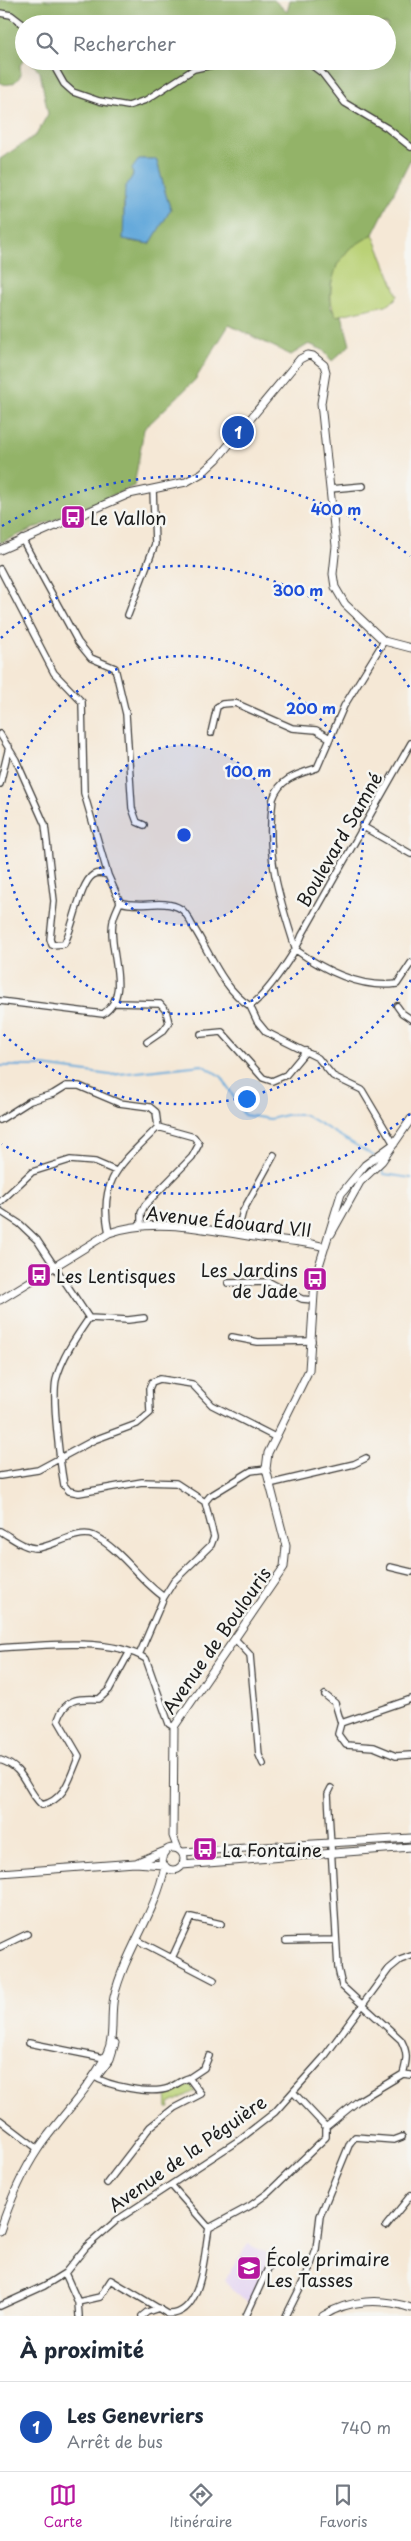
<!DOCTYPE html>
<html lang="fr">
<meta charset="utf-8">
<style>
:root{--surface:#fff;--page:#f2f2f3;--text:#1f2937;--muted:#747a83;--line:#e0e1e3;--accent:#b5179e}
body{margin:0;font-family:"Playpen Sans",sans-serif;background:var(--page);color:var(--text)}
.you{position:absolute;left:246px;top:1098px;width:18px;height:18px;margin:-12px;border:4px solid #fff;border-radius:50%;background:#1a73e8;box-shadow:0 0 0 8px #1a73e833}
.badge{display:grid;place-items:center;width:32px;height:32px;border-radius:50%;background:var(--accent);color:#fff;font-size:16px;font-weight:700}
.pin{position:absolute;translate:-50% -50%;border:2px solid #fff;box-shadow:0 1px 5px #0006}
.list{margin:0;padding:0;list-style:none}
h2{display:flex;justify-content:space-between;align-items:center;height:65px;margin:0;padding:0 20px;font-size:21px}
h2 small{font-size:16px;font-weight:400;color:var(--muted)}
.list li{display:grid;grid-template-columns:32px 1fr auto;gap:15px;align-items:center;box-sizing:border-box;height:90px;padding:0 20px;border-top:1px solid var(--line)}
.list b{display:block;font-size:19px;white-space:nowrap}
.list p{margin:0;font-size:16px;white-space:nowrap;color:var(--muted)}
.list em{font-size:16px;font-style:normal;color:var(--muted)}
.icon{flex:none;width:28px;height:28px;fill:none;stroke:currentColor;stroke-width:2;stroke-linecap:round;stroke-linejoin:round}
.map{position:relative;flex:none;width:411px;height:2316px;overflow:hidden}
.search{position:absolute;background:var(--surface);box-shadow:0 5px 20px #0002;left:15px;right:15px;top:15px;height:55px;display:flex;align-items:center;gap:12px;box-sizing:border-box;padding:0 18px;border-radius:28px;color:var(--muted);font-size:19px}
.sheet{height:155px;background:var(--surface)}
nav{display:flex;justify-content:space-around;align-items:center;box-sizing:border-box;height:70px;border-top:1px solid var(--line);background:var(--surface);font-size:14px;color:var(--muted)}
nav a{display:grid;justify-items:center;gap:2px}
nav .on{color:var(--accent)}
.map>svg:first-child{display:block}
.built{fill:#e3d3f2}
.green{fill:#bad176;stroke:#6b7649}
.forest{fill:#93b367;stroke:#586842;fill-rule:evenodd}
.water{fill:#66aadb;stroke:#41637c}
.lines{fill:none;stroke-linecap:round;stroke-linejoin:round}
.stream{stroke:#66aadb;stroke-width:2}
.minor-casing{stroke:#3d3b38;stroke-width:8}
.tertiary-casing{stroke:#3d3b38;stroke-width:9}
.minor{stroke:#fff;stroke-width:5.5}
.tertiary{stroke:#fff;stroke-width:7}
.ring{fill:none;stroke:#1d4ed8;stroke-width:2.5;stroke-dasharray:2.5 5}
.labels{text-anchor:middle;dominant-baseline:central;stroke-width:5;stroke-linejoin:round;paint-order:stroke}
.poi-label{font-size:18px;fill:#1c1c1c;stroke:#f6f6f2;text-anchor:start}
.street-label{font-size:18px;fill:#1c1c1c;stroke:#f6f6f2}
.centre{fill:#1d4ed8;stroke:#f6f6f2;stroke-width:2.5}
.ring-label{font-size:15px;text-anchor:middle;font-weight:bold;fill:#1d4ed8;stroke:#f6f6f2;stroke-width:5;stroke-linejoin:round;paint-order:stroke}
</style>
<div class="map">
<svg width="411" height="2316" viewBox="0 0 411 2316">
<rect width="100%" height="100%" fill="#f6f6f2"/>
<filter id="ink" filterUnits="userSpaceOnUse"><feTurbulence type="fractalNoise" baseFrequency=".02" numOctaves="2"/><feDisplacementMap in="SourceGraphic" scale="10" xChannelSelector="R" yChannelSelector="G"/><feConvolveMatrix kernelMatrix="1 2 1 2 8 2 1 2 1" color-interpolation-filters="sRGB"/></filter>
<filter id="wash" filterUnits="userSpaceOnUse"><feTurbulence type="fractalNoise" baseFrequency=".0096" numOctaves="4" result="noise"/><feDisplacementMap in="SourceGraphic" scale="20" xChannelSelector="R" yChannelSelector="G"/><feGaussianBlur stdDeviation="1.12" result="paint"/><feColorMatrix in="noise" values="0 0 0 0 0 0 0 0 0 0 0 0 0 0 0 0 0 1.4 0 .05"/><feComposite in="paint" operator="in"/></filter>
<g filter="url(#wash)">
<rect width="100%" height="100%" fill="#f5e8d6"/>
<path class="built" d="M248,2244L272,2256L249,2304L231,2289L225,2279Z"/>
<path class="green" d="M373,234L398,296L390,304L336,316C325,296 332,263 350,248C356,242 365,238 373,234Z
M188,2081L195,2091L169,2104L170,2108H167L166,2094Z"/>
<path class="forest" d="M0,0H274L287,12L290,0H411V158L373,234L349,249L337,265L331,285L330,306L336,316L342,315L350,345L332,361L323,350L309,344L291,355L229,325L195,380L144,429L134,486L0,543V159L36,135L48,114L40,72L30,61H387V24H24V60L20,65L21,74C17,83 9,87 0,83ZM139,159H156C162,176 164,193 171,209L150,244L129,241C118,201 125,195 139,159Z"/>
<path class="water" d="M139,159H156C162,176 164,193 171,209L150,244L123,239L125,188L133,175L132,169Z"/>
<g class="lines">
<path class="stream" d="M0,1066H43L110,1075L202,1065L222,1077L244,1115L270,1119L286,1115H305L374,1156
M380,1166L384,1174L411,1178"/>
</g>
</g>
<g filter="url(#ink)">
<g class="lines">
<defs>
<path id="minor" d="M0,13L11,15L24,25
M51,61L64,84L73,92L99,101L128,106L146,100L194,69L231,61
M306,61L322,73L345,103L387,128L411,147
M330,489L363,486
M22,539L78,642L91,658L115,668L126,714L132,808L137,822L144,825
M0,569L54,673L82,702L84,793L108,875
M128,615L155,544L153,489
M211,733L217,707L222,704L235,703L292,728L316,730L328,737
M0,734L16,760L45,825L54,901L50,939L52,945L64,944C73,929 80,883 93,875C98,872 103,873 108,875L120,902C140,909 163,898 181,909C187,913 190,922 194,928C211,955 223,989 250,1006C266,995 295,954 302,935L411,743
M0,784L9,747
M362,826L411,854
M296,950C279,898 265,854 273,799C280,778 298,774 317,768L344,706L384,641
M296,950C324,970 361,989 397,984L411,963
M0,1001L103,1014C133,994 107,950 113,921C114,914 118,908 120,902
M115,1003L160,1004L166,1011L169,1023L163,1031L147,1042
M250,1006L257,1021L266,1032L318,1058L333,1076L362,1090L394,1144
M397,1006L402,1013L411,1019
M201,1034L222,1032L263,1078L272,1081L286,1075L306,1051
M0,1120L30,1101L53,1094L66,1086H79L119,1103L150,1107L156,1112L158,1127L194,1137L199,1144L192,1157L145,1205L141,1213V1225
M0,1202L32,1172L70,1160L95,1162L116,1171
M0,1211L20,1224L37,1240L89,1318C76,1337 62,1357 56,1380C52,1400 60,1463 64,1485L69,1491L79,1493L142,1482L176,1483L205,1502
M109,1233C97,1178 123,1163 158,1127
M237,1234L243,1211L274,1155
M228,1283L269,1282L302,1299L313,1300
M89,1318L128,1320L144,1318
M232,1337L258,1342L312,1341
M0,1476L38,1470L94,1440L137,1424L150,1413L149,1389L152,1382L160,1379L192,1384L212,1405L275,1437
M269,1484L354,1464L366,1458
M0,1531C11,1537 25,1549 38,1548C55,1546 78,1529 94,1536C122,1550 139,1580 164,1597
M390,1567L411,1572
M236,1640L250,1655L259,1755L263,1764
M0,1648C41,1645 111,1637 146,1659L169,1724L174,1727
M139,1655L164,1597L174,1581L211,1545L214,1537L205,1502L210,1496L251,1471L266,1469
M325,1695L335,1703L341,1723
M341,1723L338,1734L346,1745L374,1747L396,1756L411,1755
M341,1723L411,1699
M0,1760C26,1768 24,1788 42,1805C66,1800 70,1776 79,1756L58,1720C65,1698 78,1698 99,1699L109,1690L129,1653
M331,1788L328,1794L338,1968L342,1986L401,2040C408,2053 407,2060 403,2074
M137,1940L214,1980
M286,1941L335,1940
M0,1947L27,1934
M172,1958L191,1917L221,1924
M29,2043L104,2058
M93,2076C108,2086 151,2095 169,2088C176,2085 181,2080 189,2078L201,2094L174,2108L150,2127L107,2183
M189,2078L204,2068L209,2056
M294,2093L326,2127
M0,2120L38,2149
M172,2186L209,2228
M386,2226L411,2195
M65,2273L78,2302L79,2316
M78,2302L100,2297L111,2280L168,2314C204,2316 204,2249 209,2228L250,2206L268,2193L326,2137V2127L358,2101L403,2074L411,2075
M0,2306L44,2286L65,2273L86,2247L117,2220L239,2140L275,2112L324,2057L389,1969L400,1960L411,1956
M142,2316L147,2312L159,2308
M246,2316L272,2260
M286,2316L309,2270L316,2250L320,2216L350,2143L355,2137L394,2140L402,2137"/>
<path id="tertiary" d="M0,550L129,494L186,482L202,473L217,459L300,359L308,355L313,356L324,365L326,372L321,403L336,546L333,574L335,587L345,604L384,641L411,648
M331,1234L360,1182L382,1161L411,1119
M0,1300L109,1233C156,1216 212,1231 261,1238C282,1240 304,1241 325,1247
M162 1859a11 11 0 1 1 22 0a11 11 0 1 1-22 0Z
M178,1849L173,1836L174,1727L284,1567L286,1546L266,1469L268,1453L309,1370L315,1279L341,1194L365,1165L394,1144
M182,1852L411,1838
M138,1862L165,1851
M182,1865L411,1847
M0,1873L135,1863L164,1865
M98,2075L110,2059L115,2043
M0,2231C9,2204 22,2173 38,2149C60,2117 90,2089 107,2053C115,2037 110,2015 114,1997C125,1951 156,1913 165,1866
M323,2316C349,2299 382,2298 411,2308"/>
</defs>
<use href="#minor" class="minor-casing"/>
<use href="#tertiary" class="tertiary-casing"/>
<use href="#minor" class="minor"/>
<use href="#tertiary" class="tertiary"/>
</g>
</g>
<circle cx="184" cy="835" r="90" fill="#1d4ed8" fill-opacity=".12"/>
<g class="ring">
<circle cx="184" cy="835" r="90"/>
<circle cx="184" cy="835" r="179"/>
<path d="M411 980A269 269 0 0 1 1 1032M1 638A269 269 0 0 1 411 690"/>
<path d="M410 1114A359 359 0 0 1 2 1144M2 526A359 359 0 0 1 410 556"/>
</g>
<defs>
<symbol id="bus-square" viewBox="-11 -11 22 22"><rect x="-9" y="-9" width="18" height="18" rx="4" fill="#b5179e" stroke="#f6f6f2"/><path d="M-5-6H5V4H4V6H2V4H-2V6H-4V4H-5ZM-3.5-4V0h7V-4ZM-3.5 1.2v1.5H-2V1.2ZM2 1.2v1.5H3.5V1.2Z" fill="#fff"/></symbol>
<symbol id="school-square" viewBox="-11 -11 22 22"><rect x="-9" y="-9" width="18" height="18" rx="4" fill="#b5179e" stroke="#f6f6f2"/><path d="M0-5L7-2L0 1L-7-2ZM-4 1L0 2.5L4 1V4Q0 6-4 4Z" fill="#fff"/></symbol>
</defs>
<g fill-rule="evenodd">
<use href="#bus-square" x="59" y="503" width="28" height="28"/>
<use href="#bus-square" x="25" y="1261" width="28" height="28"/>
<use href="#bus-square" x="301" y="1265" width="28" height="28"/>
<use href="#bus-square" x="191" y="1835" width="28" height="28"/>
<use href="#school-square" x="235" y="2254" width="28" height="28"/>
</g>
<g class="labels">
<g class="poi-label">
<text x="90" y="517">Le Vallon</text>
<text x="298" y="1269" text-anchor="end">Les Jardins<tspan x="298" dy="21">de Jade</tspan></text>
<text x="56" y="1275">Les Lentisques</text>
<text x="222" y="1849">La Fontaine</text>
<text x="266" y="2258">École primaire<tspan x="266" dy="21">Les Tasses</tspan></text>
</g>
<g class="street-label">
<text transform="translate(339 839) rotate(-60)">Boulevard Samné</text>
<text transform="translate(229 1221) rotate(6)">Avenue Édouard VII</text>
<text transform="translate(216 1640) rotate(-55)">Avenue de Boulouris</text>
<text transform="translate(187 2153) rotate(-35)">Avenue de la Péguière</text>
</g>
</g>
<circle cx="184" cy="835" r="8" class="centre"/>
<g class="ring-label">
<text x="336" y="515">400 m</text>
<text x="298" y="596">300 m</text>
<text x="311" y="714">200 m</text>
<text x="248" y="777">100 m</text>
</g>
</svg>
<div class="you"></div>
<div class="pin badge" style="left:238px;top:432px;background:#1a4fb4">1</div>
<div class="search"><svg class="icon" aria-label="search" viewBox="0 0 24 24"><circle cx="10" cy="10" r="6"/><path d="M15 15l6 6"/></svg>Rechercher</div>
</div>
<section class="sheet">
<h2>À proximité<small></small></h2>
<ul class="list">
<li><span class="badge" style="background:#1a4fb4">1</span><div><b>Les Genevriers</b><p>Arrêt de bus</p></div><em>740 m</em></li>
</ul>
</section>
<nav>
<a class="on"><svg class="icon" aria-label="map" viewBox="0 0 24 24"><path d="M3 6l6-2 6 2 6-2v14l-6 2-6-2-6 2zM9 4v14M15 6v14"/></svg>Carte</a>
<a><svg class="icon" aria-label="directions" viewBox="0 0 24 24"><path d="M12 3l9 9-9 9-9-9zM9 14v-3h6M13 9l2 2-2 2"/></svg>Itinéraire</a>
<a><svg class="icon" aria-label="saved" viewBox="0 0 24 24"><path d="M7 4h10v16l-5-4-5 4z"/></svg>Favoris</a>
</nav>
